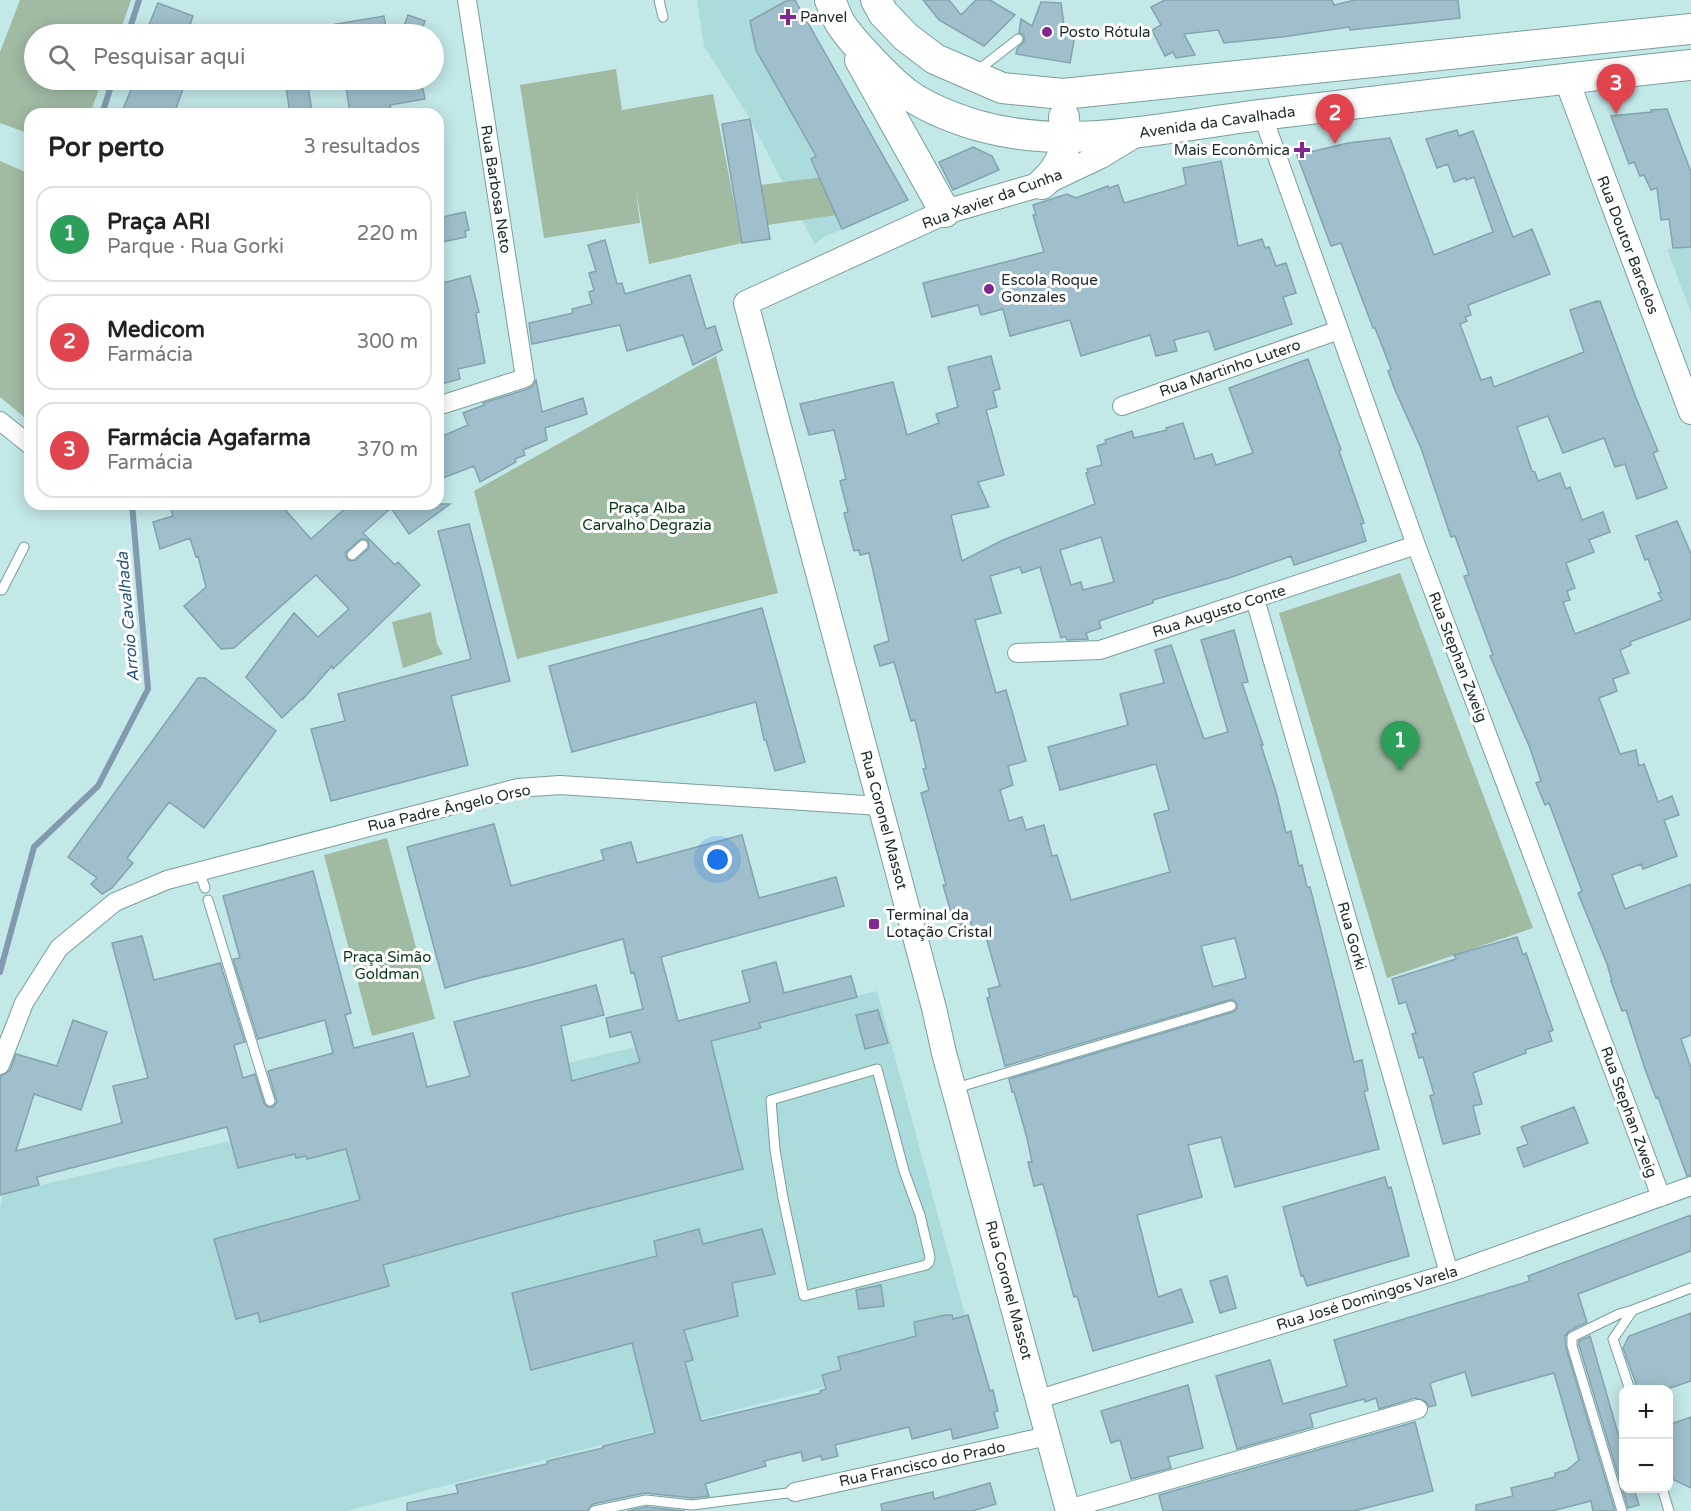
<!DOCTYPE html>
<html lang="pt">
<meta charset="utf-8">
<style>
:root{--surface:#fff;--page:#f2f2f2;--text:#222;--muted:#767676;--line:#e0e0e0;--accent:#db2777}
body{margin:0;font-family:"Varela Round",sans-serif;background:var(--page);color:var(--text)}
.controls{position:absolute;right:18px;bottom:18px;display:grid;overflow:hidden;border-radius:12px;box-shadow:0 3px 15px #0003}
.controls button{width:54px;height:54px;display:grid;place-items:center;padding:0;border:0;border-bottom:2px solid var(--line);background:var(--surface);color:var(--text);font:30px sans-serif}
.you{position:absolute;left:718px;top:860px;width:21px;height:21px;margin:-15px;border:4px solid #fff;border-radius:50%;background:#1a73e8;box-shadow:0 0 0 9px #1a73e833}
.badge{display:grid;place-items:center;width:39px;height:39px;border-radius:50%;background:var(--accent);color:#fff;font-size:20px;font-weight:700}
.pin{position:absolute;translate:-50% -50px;filter:drop-shadow(0 2px 3px #0008)}
.pin::after{content:'';position:absolute;top:32px;width:21px;height:18px;background:inherit;clip-path:polygon(0 0,100% 0,50% 100%)}
.list{margin:0;padding:0;list-style:none}
h2{display:flex;justify-content:space-between;align-items:center;height:78px;margin:0;padding:0 24px;font-size:26px}
h2 small{font-size:20px;font-weight:400;color:var(--muted)}
.list li{display:grid;grid-template-columns:39px 1fr auto;gap:18px;align-items:center;box-sizing:border-box;height:96px;margin:0 12px 12px;padding:0 12px;border:2px solid var(--line);border-radius:18px}
.list b{display:block;font-size:22px;white-space:nowrap}
.list p{margin:0;font-size:20px;white-space:nowrap;color:var(--muted)}
.list em{font-size:20px;font-style:normal;color:var(--muted)}
.icon{flex:none;width:33px;height:33px;fill:none;stroke:currentColor;stroke-width:2;stroke-linecap:round;stroke-linejoin:round}
.map{position:relative;flex:none;width:1691px;height:1511px;overflow:hidden}
.search{position:absolute;background:var(--surface);box-shadow:0 3px 15px #0003;left:24px;top:24px;width:420px;height:66px;display:flex;align-items:center;gap:15px;box-sizing:border-box;padding:0 21px;border-radius:33px;color:var(--muted);font-size:22px}
.panel{position:absolute;background:var(--surface);box-shadow:0 3px 15px #0003;left:24px;top:108px;width:420px;height:402px;border-radius:18px}
.map>svg:first-child{display:block}
.built{fill:#acdbdb}
.green{fill:#a1baa2}
.lines{fill:none;stroke-linecap:round;stroke-linejoin:round}
.stream{stroke:#809bb0;stroke-width:6}
.building{fill:#9ebfcb;stroke:#83a3af;stroke-width:1.5;fill-rule:evenodd}
.service-casing{stroke:#7a9e9e;stroke-width:11}
.minor-casing{stroke:#7a9e9e;stroke-width:20}
.tertiary-casing{stroke:#7a9e9e;stroke-width:26}
.primary-casing{stroke:#7a9e9e;stroke-width:32}
.service{stroke:#fff;stroke-width:9}
.minor{stroke:#fff;stroke-width:18}
.tertiary{stroke:#fff;stroke-width:24}
.primary{stroke:#fff;stroke-width:30}
.poi-dot{fill:#822692;stroke:#fff;stroke-width:2}
.labels{text-anchor:middle;dominant-baseline:central;stroke-width:6;stroke-linejoin:round;paint-order:stroke}
.poi-label{font-size:15px;fill:#1a2929;stroke:#fff;text-anchor:start}
.street-label{font-size:15px;fill:#1a2929;stroke:#fff}
.park-label{font-size:15px;fill:#053810;stroke:#fff}
.water-label{font-size:16px;font-style:italic;fill:#24547c;stroke:#fff}
</style>
<div class="map">
<svg width="1691" height="1511" viewBox="0 0 1691 1511">
<rect width="100%" height="100%" fill="#c2e8e8"/>
<path class="built" d="M697,0H795L908,200L822,238L815,245L750,119L704,46Z
M1691,246V313L1667,249Z
M877,991L974,1348L347,1511H0V1209L3,1194Z"/>
<path class="green" d="M20,0H131L119,34H34V80H102L90,114H30V134L0,123V52Z
M616,69L622,110L713,94L742,243L649,264L636,191L640,223L544,238L520,85Z
M0,161L30,174V422L0,397Z
M832,176L837,215L767,225L761,185Z
M716,356L778,593L517,659L474,491Z
M1400,573L1533,928L1387,978L1279,613Z
M431,612L437,644L443,654L403,668L392,622Z
M387,838L435,1019L372,1036L324,855Z"/>
<g class="lines">
<path class="stream" d="M128,34L139,0
M102,114L113,80
M0,972L34,847L98,786L148,689L132,504"/>
</g>
<path class="building" d="M788,0H795L908,200L842,229L811,159L816,156L756,50L750,21Z
M923,0H949L961,15L976,0H990L1015,15L984,46L939,20Z
M1165,0H1332L1334,5L1355,0H1458L1460,18L1350,30L1349,27L1282,37L1224,43L1218,30L1184,34L1195,55L1176,58L1173,52L1165,56L1152,30L1161,25L1151,7Z
M1041,2L1061,3L1065,33L1075,35L1070,63L1016,54L1017,49L1024,41V35L1019,33L1021,19L1032,26Z
M158,3L193,16L187,34H145Z
M408,15L425,21L421,34H401Z
M384,16L387,34H331L330,25Z
M135,80H186L174,114H121Z
M285,80H307L312,112L290,114Z
M345,80H421L425,99L390,105L392,114H371L370,109L350,113Z
M1667,109L1691,172V247L1673,248L1669,219L1661,220L1657,188L1651,190L1644,175L1640,176L1634,162L1629,164L1611,116L1652,112L1651,110Z
M750,119L770,239L742,243L722,124Z
M1457,130L1459,136L1473,131L1513,237L1532,229L1550,274L1468,305L1471,315L1465,317L1467,321L1460,324L1481,380L1491,377L1494,387L1584,352L1570,310L1597,301V302L1600,301L1636,398L1658,451L1653,453L1667,488L1637,499L1625,464L1615,467L1604,438L1563,453L1548,416L1517,427L1532,471L1535,472L1538,481L1560,473L1566,489L1570,487L1582,520L1603,512L1610,532L1589,540L1594,552L1566,563L1575,588L1567,591L1570,600L1563,602L1575,634L1662,600L1658,593L1661,592L1648,559L1645,560L1636,536L1677,521L1691,554V619L1630,642L1631,645L1620,650L1629,673L1613,679L1617,691L1599,698L1620,754L1636,750L1639,766L1644,764L1658,802L1672,796L1679,815L1664,820L1677,856L1643,869L1641,864L1612,875L1625,909L1691,884V1035L1681,1039L1691,1068V1175L1687,1176L1658,1097L1656,1098L1645,1069L1626,1010L1622,1011L1611,981H1612L1607,964L1578,893L1582,891L1549,803L1545,805L1536,783L1541,781L1530,748L1490,656L1493,655L1464,576L1469,575L1455,536L1451,537L1421,448L1395,390L1388,371L1391,369L1375,328H1373L1341,243L1331,246L1297,155L1348,143L1390,138L1434,255L1493,232L1474,177L1466,180L1465,178L1454,182L1448,164L1437,168L1426,139Z
M973,147L992,156L999,170L953,190L939,162Z
M1221,161L1238,246L1262,239L1265,248L1269,247L1276,266L1286,263L1296,293L1283,297L1292,324L1215,350L1209,331L1174,340L1177,351L1156,356L1150,335L1081,356L1070,320L1010,336L1003,309L981,315L978,305L932,317L923,283L1044,252L1033,215H1036L1033,205L1067,194L1076,198L1108,186L1109,188L1118,185L1124,203L1186,185L1183,168Z
M465,212L469,230L465,231L466,237L438,243V222L447,216Z
M605,240L617,284L622,283L625,294L690,275L706,329L715,326L722,350L693,365L683,335L627,351L620,325L532,344L529,323L573,313L572,309L592,304L589,292L594,290L589,273L596,271L588,245Z
M470,276L479,312L476,313L477,320L485,363L458,369L460,379L438,385V314L443,312L438,294V284Z
M991,356L1000,389L993,391L997,407L986,410L1004,475L978,482L989,507L951,515L962,561L1003,540L1095,504L1086,473L1088,472L1087,469L1102,465L1097,446L1106,443L1105,440L1132,431L1134,438L1167,430L1166,428L1183,423L1195,459L1212,454L1216,465L1253,453L1229,388L1308,359L1341,450L1339,451L1364,523L1361,524L1366,541L1294,565L1291,556L1232,577L1153,600V603L1099,621L1101,628L1086,633L1088,639L1067,640L1065,636L1061,638L1040,567L1022,573L1020,567L990,576L1001,613L975,620L996,693L1006,690L1026,761L1008,766L1013,785L1000,790L1009,821L1022,817L1026,830L1044,825L1052,856L1057,855L1071,900L1170,872L1154,814L1169,810L1156,764L1060,790L1048,747L1128,725L1120,694L1164,683L1155,650L1171,645L1204,739L1228,732L1201,640L1234,630L1248,682L1242,683L1263,745H1261L1276,792L1286,833L1291,831L1299,866L1302,865L1307,887H1310L1354,1062L1362,1060L1368,1090L1364,1092L1379,1149L1235,1187L1221,1137L1188,1145L1202,1197L1137,1215L1158,1297L1181,1289L1193,1322L1093,1351L1077,1296L1074,1297L1043,1184L1034,1186L1028,1162H1032L1027,1138L1014,1092H1012L1009,1079L1233,1012L1237,1008V1004L1233,1000H1229L1005,1066L987,998L990,997L988,989L1000,986L986,937L977,939L969,918L956,929L943,885H946L921,793L929,790L923,769L926,768L915,720L911,721L894,662L880,666L874,646L889,641L869,553L860,555L859,550L854,551L844,513L848,512L840,481L846,479L834,430L809,435L800,404L893,382L907,435L939,423L936,414L958,407L948,367ZM1101,537L1114,582L1083,590L1081,582L1071,585L1060,550ZM1235,938L1246,978L1213,987L1201,946Z
M536,380L542,412L583,398L587,414L545,428L547,440L523,450L525,455L515,459L516,462L480,482L474,466L438,480V438L468,425L463,413L484,405L483,403L528,389L533,386Z
M189,504H280L311,539L350,504H450L409,534L391,508L363,533L395,565L398,562L420,585L333,669L332,666L303,699V698L282,718L246,677L294,613L318,637L349,609L316,575L234,648L221,649L184,606L206,587L198,556L196,557L190,538L160,549L153,522L173,516L171,510ZM361,539L368,540L369,548L356,560L349,561L346,557V552Z
M469,524L510,681L451,696L468,765L331,801L311,729L345,721L338,694L471,659L438,531Z
M762,608L805,762L775,771L766,740H764L756,702L572,752L549,666Z
M198,678H205L276,731L204,828L169,802L127,858L133,863L112,888L102,894L91,884L97,878L68,857Z
M494,824L511,886L604,860L601,850L631,842L637,863L742,835L759,898L836,877L844,906L661,957L678,1021L750,1002L742,971L776,962L784,993L851,976L857,997L759,1023L761,1028L711,1041L743,1169L560,1216L383,1265L389,1286L260,1322L258,1313L236,1319L214,1239L360,1200L346,1149L307,1159L306,1156L296,1158L295,1154L238,1168L227,1127L37,1177L39,1185L0,1195V1081L1,1076L10,1070L16,1054L57,1066L73,1020L107,1032L81,1110L34,1094L16,1151L122,1123L113,1086L148,1078L112,943L142,936L154,980L220,963L245,1042L234,1045L243,1078L255,1074L264,1103L268,1107H273L277,1102L268,1071L333,1053L325,1020L258,1039L233,959L240,958L223,896L313,871L351,1013L345,1015L354,1048L413,1033L427,1087L470,1076L454,1022L596,985L604,1015L561,1026L572,1081L640,1062L631,1032L610,1037L606,1018L643,1009L634,972L631,973L623,939L532,965L475,979L445,988L407,847Z
M1517,937L1523,955L1526,953L1553,1030L1549,1032L1552,1041L1525,1050L1526,1053L1473,1073L1482,1104L1473,1106L1480,1134L1443,1144L1430,1096L1434,1094L1423,1057L1419,1058L1412,1034L1416,1033L1406,1002L1399,1004L1392,979L1456,959L1454,955Z
M878,1010L888,1043L865,1049L856,1015Z
M1574,1107L1588,1143L1524,1167L1517,1148L1528,1144L1521,1127Z
M1385,1177L1388,1188L1391,1187L1409,1256L1307,1286L1303,1275L1301,1276L1283,1207Z
M1691,1215V1251L1578,1294L1587,1322L1569,1331L1565,1336L1566,1348L1615,1511H1593L1591,1501L1552,1511H1476V1505L1513,1496L1511,1488L1555,1477V1473L1567,1470L1579,1460L1554,1373L1472,1396L1465,1372L1430,1383L1436,1405L1429,1407L1425,1401L1415,1398L1379,1409L1376,1398L1365,1402L1364,1399L1310,1414L1313,1427L1237,1449L1216,1376L1270,1360L1283,1404L1347,1386L1334,1340L1530,1281L1528,1276Z
M699,1229L703,1244L762,1229L775,1274L732,1283L738,1316L684,1330L693,1360L685,1362L701,1421L821,1393L820,1391L826,1389L822,1375L841,1370L838,1357L916,1336L914,1322L945,1315H952L953,1319L968,1315L990,1391L993,1390L998,1411L994,1412L998,1428L953,1439L951,1429L912,1439L909,1427L835,1445L838,1456L822,1460L821,1456L803,1461L801,1452L764,1461L766,1466L705,1484L709,1496L692,1498L645,1493L593,1504L587,1511H407V1503L458,1493L456,1485L547,1464V1461L603,1448V1446L655,1433L632,1343L531,1370L512,1293L657,1256L654,1241Z
M1227,1276L1236,1308L1220,1313L1210,1281Z
M881,1285L884,1306L859,1309L856,1290Z
M1691,1313V1381L1667,1389H1638L1623,1348L1629,1336Z
M1590,1336L1623,1451V1488H1634L1639,1505L1628,1508L1579,1345V1341Z
M1188,1385L1203,1448L1168,1457L1171,1468L1131,1479L1120,1440L1111,1443L1101,1411Z
M1691,1417V1488L1674,1480L1668,1464V1425Z
M1415,1422L1433,1491L1354,1511H1163L1159,1495Z
M990,1483L996,1504L972,1511H882L881,1504L933,1492L934,1499Z
M646,1507L685,1511H627Z"/>
<g class="lines">
<defs>
<path id="service" d="M659,0L663,17
M977,71L1018,39
M352,555L363,545
M0,589L2,590L24,547
M199,871L205,888
M208,900L270,1101
M877,1069L904,1171L920,1215L930,1257L929,1262L926,1265L804,1296L783,1198L775,1150L771,1100Z
M956,1088L1231,1006
M1630,1390L1613,1339L1633,1310L1691,1288
M1662,1488L1669,1511
M594,1511L646,1500L692,1505L795,1492
M1622,1511L1572,1346V1337L1619,1314L1633,1310"/>
<path id="minor" d="M1262,114L1416,545L1661,1197
M438,406L525,378L467,0
M1122,406L1339,330
M0,421L30,445
M1255,599L1449,1273
M1017,653L1100,650L1416,545
M0,1065L24,1003L59,948L115,902L167,880L518,788L560,785L880,806
M1039,1399L1449,1273L1691,1186
M795,1492L1048,1436
M1068,1509L1418,1409"/>
<path id="tertiary" d="M1566,78L1691,412
M1068,1511L944,1053L934,1008L746,303L945,212L1042,184L1101,156L1137,134"/>
<path id="primary" d="M830,0C833,7 836,15 839,21C849,39 892,83 909,95C929,109 953,118 976,125C1072,153 1172,125 1269,114C1410,97 1550,80 1691,65
M876,0L883,13L906,37L935,59L1002,88L1063,94L1691,29
M860,60L945,212
M1042,184C1066,162 1066,149 1064,117"/>
</defs>
<use href="#service" class="service-casing"/>
<use href="#minor" class="minor-casing"/>
<use href="#tertiary" class="tertiary-casing"/>
<use href="#primary" class="primary-casing"/>
<use href="#service" class="service"/>
<use href="#minor" class="minor"/>
<use href="#tertiary" class="tertiary"/>
<use href="#primary" class="primary"/>
</g>
<g class="poi-dot">
<path d="M785 8h6v6h6v6h-6v6h-6v-6h-6v-6h6z"/>
<circle cx="1047" cy="32" r="6"/>
<path d="M1299 141h6v6h6v6h-6v6h-6v-6h-6v-6h6z"/>
<circle cx="989" cy="289" r="6"/>
<rect x="868" y="918" width="12" height="12" rx="3"/>
</g>
<g class="labels">
<g class="poi-label">
<text x="800" y="17">Panvel</text>
<text x="1059" y="32">Posto Rótula</text>
<text x="1290" y="150" text-anchor="end">Mais Econômica</text>
<text x="1001" y="280">Escola Roque<tspan x="1001" dy="17">Gonzales</tspan></text>
<text x="886" y="915">Terminal da<tspan x="886" dy="17">Lotação Cristal</tspan></text>
</g>
<g class="street-label">
<text transform="translate(1217 122) rotate(-8)">Avenida da Cavalhada</text>
<text transform="translate(496 189) rotate(81)">Rua Barbosa Neto</text>
<text transform="translate(992 199) rotate(-20)">Rua Xavier da Cunha</text>
<text transform="translate(1628 245) rotate(69)">Rua Doutor Barcelos</text>
<text transform="translate(1230 368) rotate(-19)">Rua Martinho Lutero</text>
<text transform="translate(1219 611) rotate(-18)">Rua Augusto Conte</text>
<text transform="translate(1458 657) rotate(69)">Rua Stephan Zweig</text>
<text transform="translate(449 808) rotate(-13)">Rua Padre Ângelo Orso</text>
<text transform="translate(884 820) rotate(75)">Rua Coronel Massot</text>
<text transform="translate(1352 936) rotate(74)">Rua Gorki</text>
<text transform="translate(1629 1112) rotate(70)">Rua Stephan Zweig</text>
<text transform="translate(1009 1290) rotate(75)">Rua Coronel Massot</text>
<text transform="translate(1367 1298) rotate(-17)">Rua José Domingos Varela</text>
<text transform="translate(922 1464) rotate(-12)">Rua Francisco do Prado</text>
</g>
<g class="park-label">
<text x="647" y="508">Praça Alba<tspan x="647" dy="17">Carvalho Degrazia</tspan></text>
<text x="387" y="957">Praça Simão<tspan x="387" dy="17">Goldman</tspan></text>
</g>
<g class="water-label">
<text transform="translate(128 617) rotate(-95)">Arroio Cavalhada</text>
</g>
</g>
</svg>
<div class="controls">
<button>+</button>
<button>−</button>
</div>
<div class="you"></div>
<div class="pin badge" style="left:1400px;top:771px;background:#2e9e5b">1</div>
<div class="pin badge" style="left:1335px;top:144px;background:#e0444e">2</div>
<div class="pin badge" style="left:1616px;top:114px;background:#e0444e">3</div>
<div class="search"><svg class="icon" aria-label="search" viewBox="0 0 24 24"><circle cx="10" cy="10" r="6"/><path d="M15 15l6 6"/></svg>Pesquisar aqui</div>
<section class="panel">
<h2>Por perto<small>3 resultados</small></h2>
<ul class="list">
<li><span class="badge" style="background:#2e9e5b">1</span><div><b>Praça ARI</b><p>Parque · Rua Gorki</p></div><em>220 m</em></li>
<li><span class="badge" style="background:#e0444e">2</span><div><b>Medicom</b><p>Farmácia</p></div><em>300 m</em></li>
<li><span class="badge" style="background:#e0444e">3</span><div><b>Farmácia Agafarma</b><p>Farmácia</p></div><em>370 m</em></li>
</ul>
</section>
</div>
